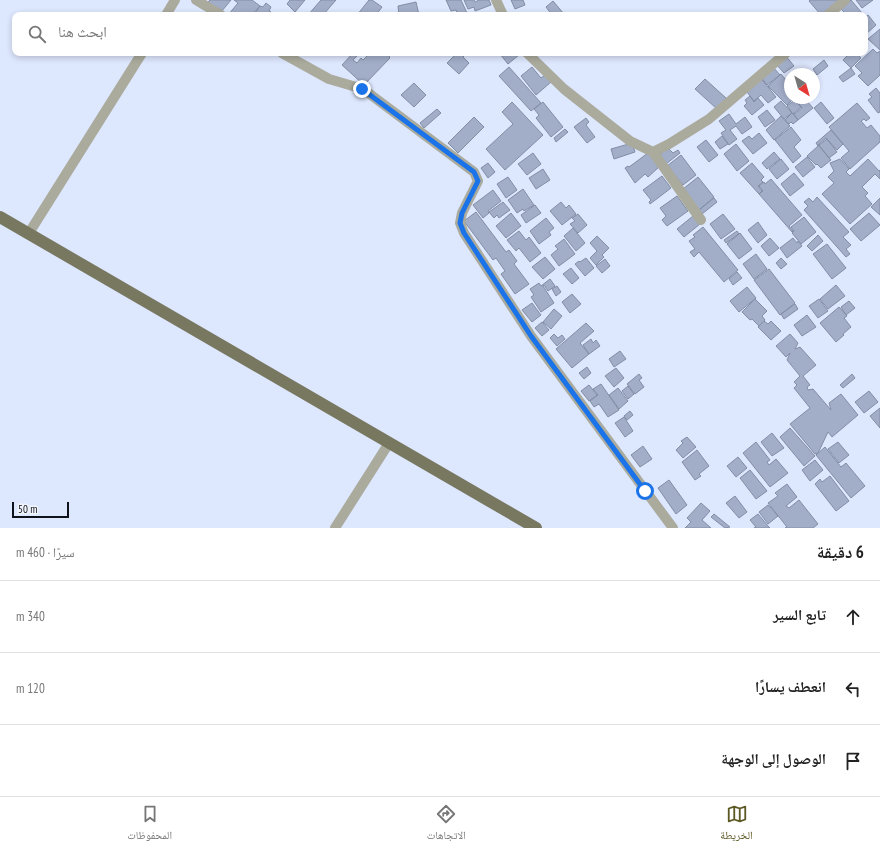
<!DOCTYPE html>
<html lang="ar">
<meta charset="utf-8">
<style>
:root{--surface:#fff;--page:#f6f6f6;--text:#222;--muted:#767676;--line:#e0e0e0;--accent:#5c5824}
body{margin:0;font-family:"PT Sans Narrow","Noto Naskh Arabic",sans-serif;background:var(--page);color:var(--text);direction:rtl}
.compass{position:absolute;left:784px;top:68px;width:36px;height:36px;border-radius:50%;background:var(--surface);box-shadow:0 2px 6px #0003;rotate:143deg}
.scale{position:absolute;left:12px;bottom:10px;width:57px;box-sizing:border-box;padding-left:4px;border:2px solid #0e121b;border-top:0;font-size:11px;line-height:14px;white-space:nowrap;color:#0e121b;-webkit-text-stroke:3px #f1f4fa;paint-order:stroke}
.stop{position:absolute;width:12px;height:12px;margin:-9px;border:3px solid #1a73e8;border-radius:50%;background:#fff}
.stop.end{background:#1a73e8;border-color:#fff;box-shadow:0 1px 4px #0008}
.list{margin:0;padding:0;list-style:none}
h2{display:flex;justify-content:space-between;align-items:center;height:52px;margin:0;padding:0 16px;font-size:17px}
h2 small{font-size:13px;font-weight:400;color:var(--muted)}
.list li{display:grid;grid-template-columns:26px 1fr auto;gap:12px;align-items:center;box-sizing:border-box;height:72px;padding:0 16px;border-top:1px solid var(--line)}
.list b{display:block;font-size:15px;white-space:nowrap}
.list em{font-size:13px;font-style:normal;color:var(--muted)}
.icon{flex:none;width:22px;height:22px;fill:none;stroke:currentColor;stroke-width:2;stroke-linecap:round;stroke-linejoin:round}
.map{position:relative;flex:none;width:880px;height:528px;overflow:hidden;direction:ltr}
.search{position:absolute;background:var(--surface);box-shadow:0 2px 6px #0003;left:12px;right:12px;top:12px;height:44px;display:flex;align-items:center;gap:10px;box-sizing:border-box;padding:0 14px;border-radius:8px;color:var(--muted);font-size:15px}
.sheet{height:268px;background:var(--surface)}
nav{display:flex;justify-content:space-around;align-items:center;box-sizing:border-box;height:56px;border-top:1px solid var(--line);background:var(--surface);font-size:11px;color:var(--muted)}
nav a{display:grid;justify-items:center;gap:2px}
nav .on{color:var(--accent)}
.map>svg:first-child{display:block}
.building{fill:#a2adc8;stroke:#828da6}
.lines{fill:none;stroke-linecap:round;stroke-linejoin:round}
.minor{stroke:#aaaa9d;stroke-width:10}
.major{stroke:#787760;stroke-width:12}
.route{stroke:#1a73e8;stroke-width:5}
</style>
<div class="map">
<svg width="880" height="528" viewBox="0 0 880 528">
<rect width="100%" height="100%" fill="#dde7fd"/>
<path class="building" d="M210,0H231L221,12L208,2Z
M234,0H252L260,6L252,15H228L238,3Z
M290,0H305L295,12L287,4Z
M321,0H336L323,15H308Z
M369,0H372L382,7L376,15H357Z
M446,0H461L467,13L458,15L456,10L451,11Z
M464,0H474L475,2L479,0H489L491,5L475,11L474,7L468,9Z
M511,0H523L525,5L515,9Z
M810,0H839L821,15L809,1Z
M851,0L862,13L860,15H847L841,9Z
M856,0H873L862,8Z
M553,1L564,14L562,15H552L546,7Z
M416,2L419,15H399L398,6Z
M266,3L271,7L269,11L271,12L269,15H257L255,13L260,6L263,7Z
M868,15L876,25L865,35V17Z
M880,29V50L868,39Z
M873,49L877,53L880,51V75L868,86L858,76L862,73L855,66Z
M353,53L357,56L353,60L357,63L361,58L363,60L370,53H383L386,55L388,53H392L389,57L390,58L364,85L342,65Z
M457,53H463L465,55L463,57L469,63L459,74L447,63Z
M502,53H517L519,55L508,64L500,54Z
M850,53H856L861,58L851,68L843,60Z
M786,56L794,66L784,73L776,64Z
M824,60L828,66L817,75L813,69Z
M509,67L541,103L531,111L499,76Z
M532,67L541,78L545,75L551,82L536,95L521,76Z
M773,67L780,75L767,85L761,77Z
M851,68L855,74L843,82L839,77Z
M781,74L790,85V98H794L787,105L768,86Z
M760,77L776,97L768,103L761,95L754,101L747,92Z
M705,79L726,98L717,109L695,89Z
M414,83L426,95L414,107L401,95Z
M876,88L880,93V112L878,113L868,100L872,97L869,94Z
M750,96L754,102L758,98L764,105L752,115L744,106L747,103L745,100Z
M797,98H799L801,100L797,103L801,107L793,114L787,106Z
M805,99L813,108L798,120L794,114L802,108L799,104Z
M781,101L792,113L784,119L774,107Z
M512,102L543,135L505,170L486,149L513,124L502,112Z
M543,102L563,127L551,137L536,118L539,115L534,109Z
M821,102L834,118L827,124L814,108Z
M857,103L870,118L866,121L864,119L861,121L867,128L871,125L880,136V142L850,169L841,158L849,151L829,127Z
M437,109L441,113L424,128L420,123Z
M767,110L775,120L765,127L758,117Z
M792,113L798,120L793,124L791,122L789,124L785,120Z
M729,114L736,124L745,117L752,127L742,134L736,126L730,130L737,139L729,145L721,133L726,130L719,121Z
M781,116L790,126L774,140L766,130Z
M474,117L484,127L458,153L448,143Z
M586,118L589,122L586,125L595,137L587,143L574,127Z
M791,127L801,140L794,147L801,156L793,163L775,140Z
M565,129L568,132L556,142L554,138Z
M831,130L843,144L837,150L826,138L818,145L831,160L821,168L817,164L816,165L807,156L818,146L816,143Z
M759,133L767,143L753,154L742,141L749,136L752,139Z
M722,136L728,144L720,149L715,142Z
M827,139L837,152L829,158L819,145Z
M706,140L718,155L709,162L697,147Z
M632,143L635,152L614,159L611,149Z
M736,144L749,161L737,171L724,154Z
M668,148L673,153L678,150L680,153L666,164L659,155Z
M774,152L780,159L767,169L762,163Z
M533,153L541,164L527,175L518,164Z
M648,153L659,167L648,177L645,174L635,183L625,168L628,166L629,167Z
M681,155L696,175L683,185L667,166Z
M807,157L815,167L803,177L795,167Z
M781,159L789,169L777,179L769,169Z
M840,159L849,169L846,172L850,176L868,159L879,171L880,170V179L875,174L862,187L868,193L865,196L872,204L850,224L822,194L834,183L828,177L834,171L830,163Z
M488,163L495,172L488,178L481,168Z
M752,163L764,177L761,180L763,182L758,186L762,191L759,194L740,173Z
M543,169L550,180L536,189L529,178Z
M794,173L804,185L790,196L781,184Z
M662,176L671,188L650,204L649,202L651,200L643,190Z
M508,177L517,190L506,198L497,184Z
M698,177L714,197L699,210L683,189Z
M771,179L802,215L789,226L793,231L792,232L759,194L763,191L759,186L764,182L765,184Z
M523,189L534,205L524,211L523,209L517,213L508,200Z
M493,190L501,201L488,211L489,213L483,218L473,205Z
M677,196L688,211L667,226L662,220L666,216L660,208Z
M817,197L849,232L843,237L851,245L846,249L850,254L846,257L804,210L808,206L804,202L809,198L813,202Z
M714,198L717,202L702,214L699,210Z
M880,198V215L871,207Z
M503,202L510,210L499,218L497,215L494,218L489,212Z
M561,202L566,208L569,205L576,214L562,225L550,211Z
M535,205L541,213L526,223L521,215Z
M476,212L506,252L509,250L517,261L514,264L529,284L515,294L501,274L505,271L496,258L493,260L464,221Z
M511,213L521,226L506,238L496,226Z
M869,213L880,225L861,241L850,229Z
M578,214L587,225L578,233L570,224L575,221L572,218Z
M723,214L735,229L721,239L710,224Z
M693,216L700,224L684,237L677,229Z
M804,217L816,232L801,244L792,233L794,231L791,227Z
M546,218L554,228L549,232L551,235L539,244L530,231Z
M758,222L767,235L758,243L748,230Z
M703,227L738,270L724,282L699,252L694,257L690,252L695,249L689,241L695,237L693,235Z
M573,228L585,243L576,251L564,236Z
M519,231L526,240L529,237L541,253L530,262L519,248L516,251L507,240Z
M737,231L739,234L726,243L724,240Z
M740,233L752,249L739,259L727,244Z
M818,235L823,241L812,251L807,246Z
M597,236L609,248L602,255L604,257L596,265L590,258L597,251L590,243Z
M770,238L779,248L769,256L761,246Z
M793,238L797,243L798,241L802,246L787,258L780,248Z
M564,239L575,254L559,266L551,255L558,249L555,246Z
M827,244L846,268L832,279L813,254Z
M756,254L767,269L754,279L743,264Z
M545,257L555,269L543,279L532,267Z
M586,258L594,268L585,276L575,264L579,261L580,262Z
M781,258L787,264L781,269L776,263Z
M605,259L610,266L602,273L596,266Z
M571,268L579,278L572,284L563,274Z
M769,269L795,303L780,315L754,280Z
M737,272L742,278L733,285L729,279Z
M550,279L555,286L548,291L544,285L543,286L554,303L541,312L531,297L534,295L530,289L539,283L541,286Z
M836,285L845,296L828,309L820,299Z
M557,286L561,292L556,296L552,289Z
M747,287L756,298L739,312L730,301Z
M572,294L581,304L570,313L562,302Z
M755,299L767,311L762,316L765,320L759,326L752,319L750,320L742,312Z
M819,299L828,311L818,318L809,306Z
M849,301L855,308L846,315L841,307Z
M532,303L541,315L532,322L522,310Z
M795,304L798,309L784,319L781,314Z
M839,307L847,316L844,318L851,327L843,334L844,335L836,342L820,323Z
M554,309L562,316L551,329L543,322Z
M807,315L816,327L802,336L794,325Z
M764,321L768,324L771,321L781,331L771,340L758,327Z
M542,322L549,330L542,336L535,328Z
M586,323L594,331L580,343L589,354L572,368L556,349Z
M554,334L558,338L562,335L565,339L557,346L550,338Z
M790,334L798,343L795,349L800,347L816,365L803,376L810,385L807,387L808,390L813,389L831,410L829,403L841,394L858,415L832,437L828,432L818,453L815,454L790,424L810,408L794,388L797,385L794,382L800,376L787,360L790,353L786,357L776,346Z
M591,339L593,343L596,340L600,346L589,354L583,345Z
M620,351L626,359L614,367L609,359Z
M587,367L591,373L584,379L579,373Z
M616,368L624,378L614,387L605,376Z
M639,374L642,378L639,380L644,387L635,394L627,384Z
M852,374L855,378L843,388L840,385Z
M601,384L619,410L608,417L599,404L594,407L590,401L598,395L593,389Z
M589,385L597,395L589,401L581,391Z
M628,386L634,394L628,399L622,391Z
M618,388L628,401L619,409L609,395Z
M869,391L878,402L864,413L855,402Z
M880,408V428L870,416Z
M630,411L633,415L627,420L624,416Z
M624,417L633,431L625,437L615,423Z
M790,428L815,456L804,466L780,437Z
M772,433L784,448L772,456L761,442Z
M687,437L696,447L683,458L676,450L683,443L681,441Z
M756,442L770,460L767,462L769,465L776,459L788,473L770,487L743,453Z
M838,442L849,455L839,463L828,449Z
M643,446L652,459L640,467L631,455Z
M825,447L841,467L846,463L865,486L851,498L816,455Z
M697,450L709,466L699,474L701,476L695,480L682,462Z
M738,457L747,468L736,477L727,466Z
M815,460L823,470L810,481L802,470Z
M750,470L767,491L756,499L740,478Z
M830,476L849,501L836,511L815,484L820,479L822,482Z
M669,480L687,505L676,514L658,488Z
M787,484L797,497L786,506L789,508L799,500L818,524L813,528H785L787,527L768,503L778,496L775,493Z
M735,496L747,512L739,518L726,503Z
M701,503L710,511L702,520L711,528H685L691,522L687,518Z
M768,505L778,516L768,524L759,512Z
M714,514L730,527L725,528L711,517Z
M758,514L768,526L770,528H754L756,527L750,520Z"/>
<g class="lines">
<path class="minor" d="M196,0L221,15
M496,0L503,15
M166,15L175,0
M828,15L845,0
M282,53L329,79L363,89L474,172L478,181L462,213L460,223L464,233L531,336L673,528
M527,53L564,89L630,141L653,152L701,220
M653,152L669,144L709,119L786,53
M29,233L142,53
M335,528L389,443"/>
<path class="major" d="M0,217L536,528"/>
</g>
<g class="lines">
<path class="route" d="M362,89L474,172L478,181L462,213L460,223L464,233L531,336L645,491"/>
</g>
</svg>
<svg class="compass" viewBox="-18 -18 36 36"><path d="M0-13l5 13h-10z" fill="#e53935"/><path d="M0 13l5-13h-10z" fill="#767676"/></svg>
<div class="scale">50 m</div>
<div class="stop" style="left:645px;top:491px"></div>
<div class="stop end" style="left:362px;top:89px"></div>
<div class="search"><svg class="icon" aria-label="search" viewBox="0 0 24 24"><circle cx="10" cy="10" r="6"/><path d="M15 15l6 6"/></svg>ابحث هنا</div>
</div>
<section class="sheet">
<h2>6 دقيقة<small>سيرًا · 460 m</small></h2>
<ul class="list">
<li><svg class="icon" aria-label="ahead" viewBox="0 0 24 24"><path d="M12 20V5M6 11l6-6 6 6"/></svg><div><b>تابع السير</b></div><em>340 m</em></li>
<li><svg class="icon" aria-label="left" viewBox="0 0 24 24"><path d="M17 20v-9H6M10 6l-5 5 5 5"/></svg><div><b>انعطف يسارًا</b></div><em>120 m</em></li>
<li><svg class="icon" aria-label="arrive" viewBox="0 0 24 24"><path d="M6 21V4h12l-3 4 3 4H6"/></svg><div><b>الوصول إلى الوجهة</b></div></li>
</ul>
</section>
<nav>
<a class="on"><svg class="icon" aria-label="map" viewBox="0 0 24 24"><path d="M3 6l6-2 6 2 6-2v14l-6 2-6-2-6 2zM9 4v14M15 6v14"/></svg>الخريطة</a>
<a><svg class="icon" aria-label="directions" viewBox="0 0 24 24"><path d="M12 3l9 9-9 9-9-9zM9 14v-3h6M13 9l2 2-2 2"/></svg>الاتجاهات</a>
<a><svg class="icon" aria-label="saved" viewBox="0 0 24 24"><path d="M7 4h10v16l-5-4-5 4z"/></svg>المحفوظات</a>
</nav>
